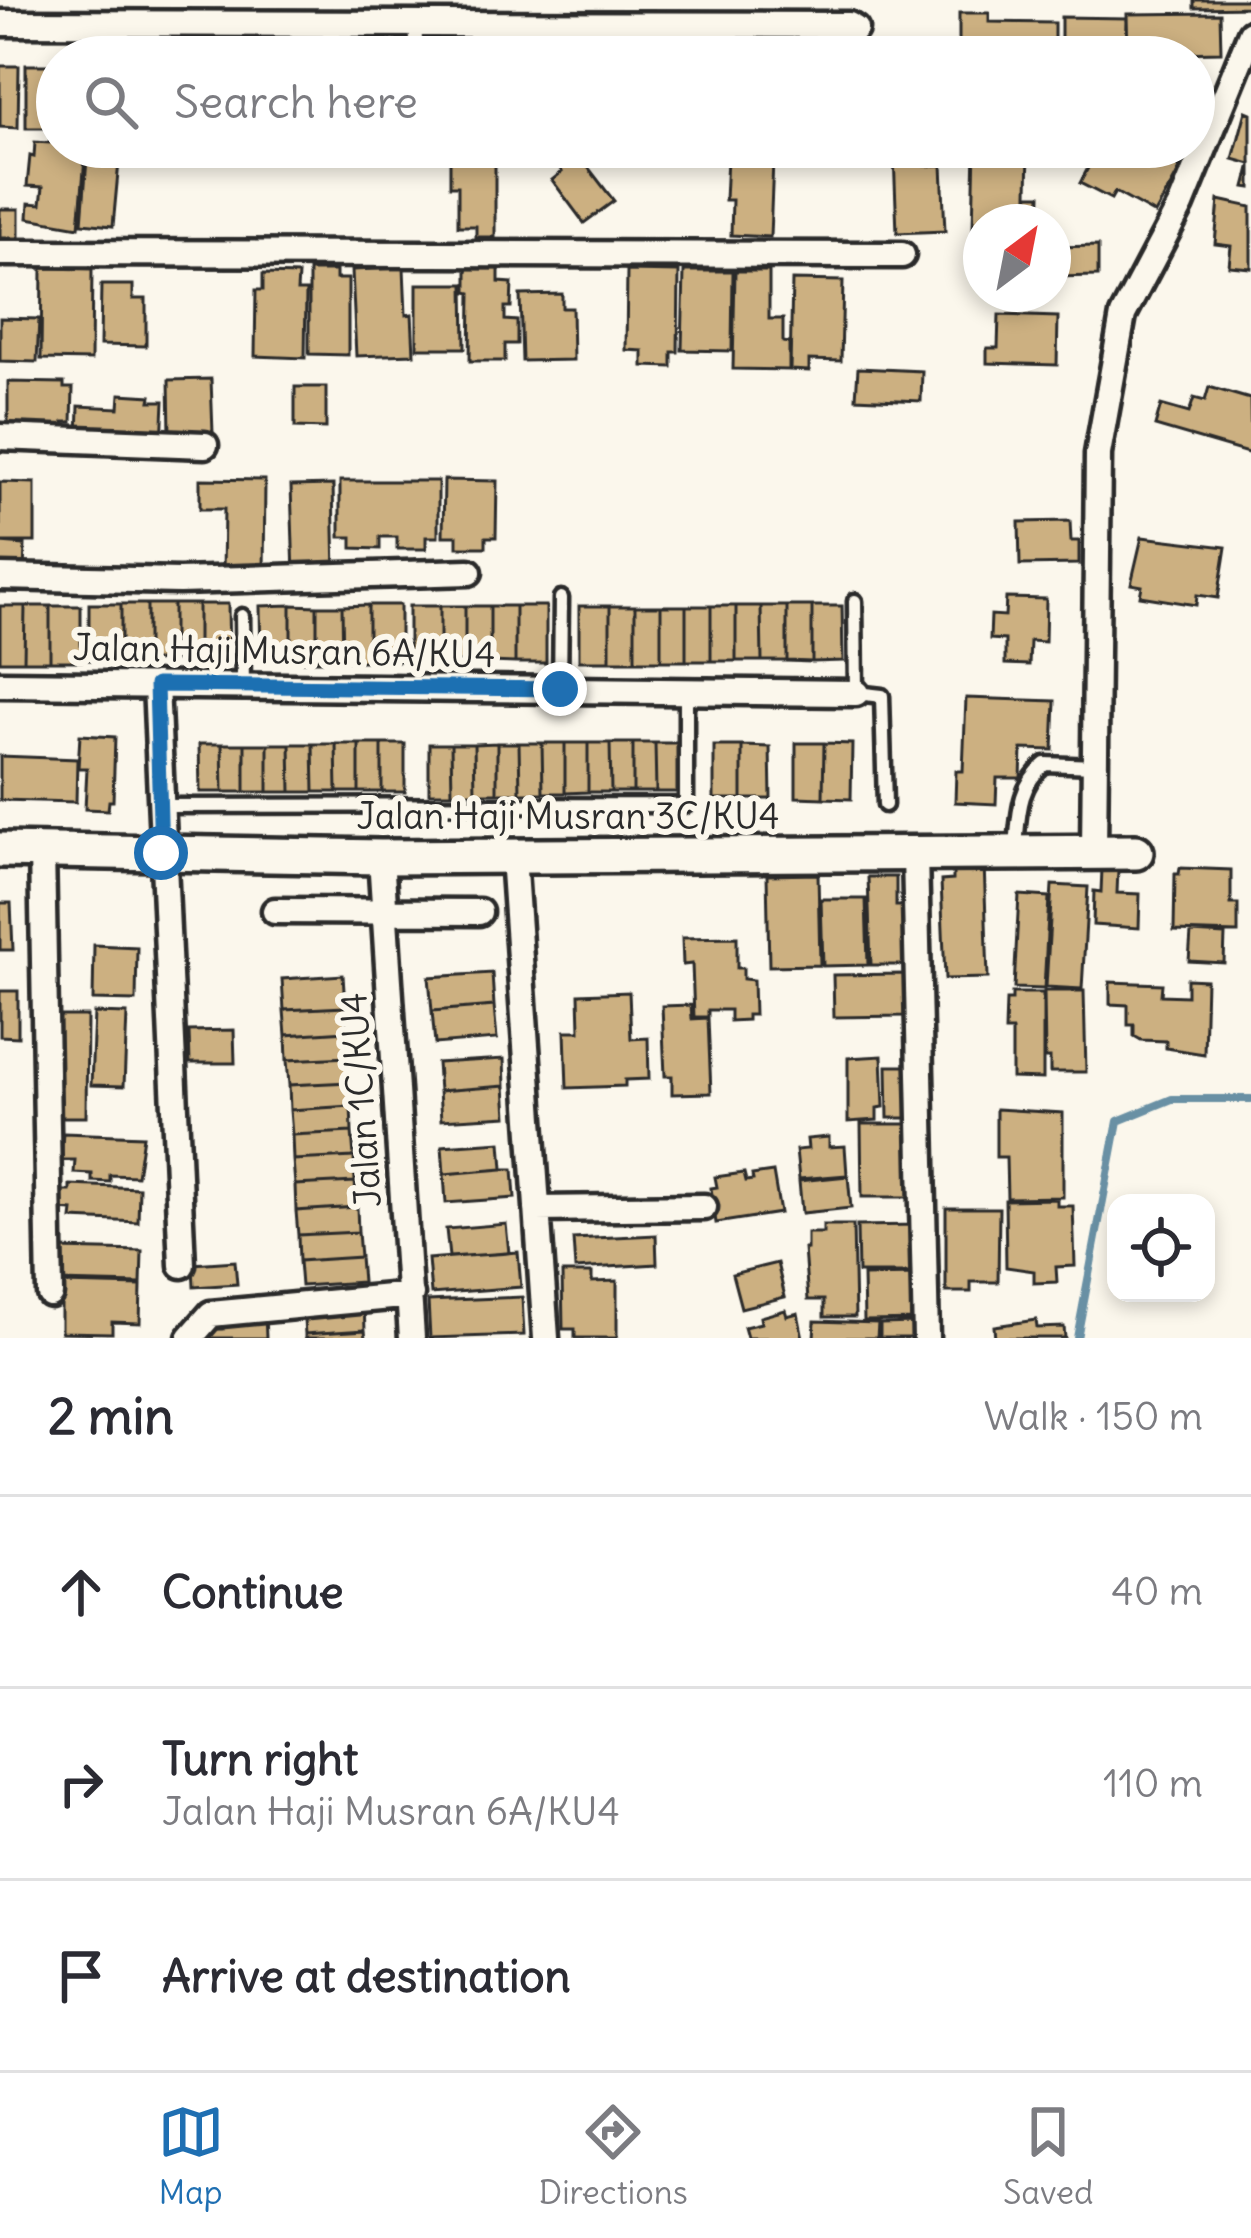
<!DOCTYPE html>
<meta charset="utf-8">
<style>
:root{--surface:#fff;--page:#f7f7f7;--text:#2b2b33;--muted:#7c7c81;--line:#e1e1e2;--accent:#1f6fb2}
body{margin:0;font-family:Delius,sans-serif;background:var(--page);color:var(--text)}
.controls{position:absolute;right:36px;bottom:36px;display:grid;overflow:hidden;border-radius:24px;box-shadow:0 6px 18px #0003}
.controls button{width:108px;height:108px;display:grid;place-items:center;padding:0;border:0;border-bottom:3px solid var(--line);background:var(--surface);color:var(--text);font:60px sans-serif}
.compass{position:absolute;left:963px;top:204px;width:108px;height:108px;border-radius:50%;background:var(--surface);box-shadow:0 6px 18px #0003;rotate:32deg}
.stop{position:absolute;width:36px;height:36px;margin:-27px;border:9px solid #1f6fb2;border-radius:50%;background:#fff}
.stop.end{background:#1f6fb2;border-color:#fff;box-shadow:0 3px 12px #0008}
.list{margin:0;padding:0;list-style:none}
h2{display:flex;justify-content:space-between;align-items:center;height:156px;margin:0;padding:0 48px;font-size:51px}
h2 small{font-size:39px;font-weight:400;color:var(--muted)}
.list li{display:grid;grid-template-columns:78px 1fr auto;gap:36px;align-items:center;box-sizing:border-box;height:192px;padding:0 48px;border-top:3px solid var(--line)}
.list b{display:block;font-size:45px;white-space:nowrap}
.list p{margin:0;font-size:39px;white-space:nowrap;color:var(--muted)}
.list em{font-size:39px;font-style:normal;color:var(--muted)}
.icon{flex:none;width:66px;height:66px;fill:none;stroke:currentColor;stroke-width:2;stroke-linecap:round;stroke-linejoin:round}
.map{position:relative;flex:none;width:1251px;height:1338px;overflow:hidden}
.search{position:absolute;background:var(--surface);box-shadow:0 6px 18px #0003;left:36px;right:36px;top:36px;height:132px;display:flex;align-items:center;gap:30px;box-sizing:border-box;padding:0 42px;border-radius:66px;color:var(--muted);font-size:45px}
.sheet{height:732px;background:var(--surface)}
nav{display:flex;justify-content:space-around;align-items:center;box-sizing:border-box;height:168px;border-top:3px solid var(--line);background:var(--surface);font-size:33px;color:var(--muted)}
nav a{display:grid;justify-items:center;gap:6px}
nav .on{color:var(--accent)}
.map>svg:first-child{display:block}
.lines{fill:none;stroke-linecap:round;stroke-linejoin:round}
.stream{stroke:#6990a4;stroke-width:8}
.building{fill:#ccb081;stroke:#2b2b2b;stroke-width:3}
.lane-casing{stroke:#2b2b2b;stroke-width:21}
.street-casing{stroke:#2b2b2b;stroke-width:33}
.secondary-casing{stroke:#2b2b2b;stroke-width:42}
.lane{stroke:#fbf7ec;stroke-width:12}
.street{stroke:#fbf7ec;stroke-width:24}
.secondary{stroke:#fbf7ec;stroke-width:33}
.route{stroke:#1f6fb2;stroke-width:15}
.labels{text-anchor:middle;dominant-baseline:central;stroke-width:12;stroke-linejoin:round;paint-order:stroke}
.street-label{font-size:36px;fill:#2b2b2b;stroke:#fbf7ec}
</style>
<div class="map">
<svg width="1251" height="1338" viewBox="0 0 1251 1338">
<rect width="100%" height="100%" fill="#fbf7ec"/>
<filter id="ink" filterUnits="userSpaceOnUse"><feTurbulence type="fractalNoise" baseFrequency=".00833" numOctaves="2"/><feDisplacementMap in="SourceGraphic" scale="24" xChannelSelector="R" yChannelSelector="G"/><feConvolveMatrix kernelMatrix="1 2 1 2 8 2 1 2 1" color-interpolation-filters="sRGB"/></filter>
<g filter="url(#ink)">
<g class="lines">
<path class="stream" d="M1077,1338L1118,1121L1172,1099H1251"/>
</g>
<path class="building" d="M1194,0H1251V7L1194,8Z
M959,13H989V22L1054,23V57H959Z
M1220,13L1221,52L1128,54L1127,14Z
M1061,17L1127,18L1126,57H1061Z
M26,65H57V128H26Z
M0,66H19L18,128L0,127Z
M1246,111L1251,113V188L1245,187L1251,164L1233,159Z
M50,137L57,138V147H86L79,227L28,218L29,203L41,204L43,187L27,186L30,156L34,157L35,142L49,143Z
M975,147H1029L1028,195H1041L1040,222H981V229H973Z
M1099,147H1116L1136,158L1143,147L1181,168L1155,214L1115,192L1111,199L1080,183Z
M450,148H495V237H476V226H458V186H450Z
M926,154V166L942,165L945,231L897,233L894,155Z
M581,158L614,201L584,223L552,180L562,172L558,166L568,159L572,164Z
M727,158L773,160L770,237L731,235L732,200H725Z
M87,159L119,162L113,226L82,223Z
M1219,200L1251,207V268L1229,266L1231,246L1215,244Z
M0,209H19V242H0Z
M1098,246V276L1053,277V247Z
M467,267H499V282L512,283L511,307H505V320L517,321V344H505V361H470L471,293L467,292Z
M42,268L92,269L91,360L41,359Z
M404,268L406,315L412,314L414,354L356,356L352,270Z
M309,271H336V279H348V355L309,354Z
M627,271L679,272L678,352H672V367L643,366V351L626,350Z
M684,271H733L732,351L682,350Z
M735,271H769V319H783V342L789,343V370L733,369Z
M263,274L298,275L297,291H306L305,358L255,356L256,290H263Z
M792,280L843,281L841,361L809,360V371L790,370Z
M417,284H464L465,348H417Z
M101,285H133V299H146V346L100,345Z
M562,294V308H572L573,360L522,361L520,295Z
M999,315L1058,317L1057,365L987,363V348H998Z
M0,318L39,319L37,362L0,361Z
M858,368L922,371L921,401L856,398Z
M211,379L213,433L170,434L169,380Z
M8,382L64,383V388H73L72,422H64V434H8Z
M295,387H326V428L295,427Z
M1209,387L1250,399L1251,454L1155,426L1161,405L1189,413L1194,398L1205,401Z
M120,394L151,396L150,401H164L162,443L78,439L79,406L119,408Z
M200,479L265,480L264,575L223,574L224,509H200Z
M444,480L497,481L496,537H486V547H457V536H443Z
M340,481H438V537H426V549H397V537H380V549L352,548V537H340Z
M0,482L35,483V542H0Z
M333,485L335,574L294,575L291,486Z
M1070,521L1071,541H1079V564L1020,565L1019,522Z
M1142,537L1226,547L1218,598L1197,595L1196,605L1140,596L1142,586L1131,584Z
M0,543L25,545L24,572L0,570Z
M1006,598L1046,599L1045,642L1030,641L1029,665L1005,664V640L990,639L991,615L1005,616Z
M89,604H121V661L89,660Z
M121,604H147V661H121Z
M147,604H173V661H147Z
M173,604H198V661H173Z
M198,604H228L229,661H198Z
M291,605L317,606V661H291Z
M291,605V661H261L260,606Z
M368,605H400V661H368Z
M368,605V661H343L342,606Z
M0,606H25L24,661H0Z
M25,606H50V661H24Z
M50,606H81V661H50Z
M317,606H342L343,661H317Z
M409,606H440V662H409Z
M440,606H465V662H440Z
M465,606H490V662H465Z
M490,606H515V663L490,662Z
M515,606H546V663H515Z
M579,606H610V661H579Z
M610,606H635V661H610Z
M635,606H661V661H635Z
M661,606H686V661H661Z
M686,606H711V661H686Z
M711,606H736V661H711Z
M736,606H761L762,661H736Z
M761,606H787V661H762Z
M787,606H812V662L787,661Z
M812,606H842L843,661L812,662Z
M966,698L1055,701L1053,750L1022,749L1021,778H997L996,804L955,802L956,771H963Z
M80,735L115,737L113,801H109L108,810L85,809L87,768H78Z
M497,743H519L520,793H497Z
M497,743V793H475L474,744Z
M519,743H542L543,793H520Z
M542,743H565V793H543Z
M565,743H588V792L565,793Z
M588,743H610L611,792H588Z
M610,743H633V792H611Z
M633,743H655L656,792H633Z
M655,743H678L679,792H656Z
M796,743H824L823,798L796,797Z
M824,743L852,744L851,799L823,798Z
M199,744H222L223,792H200Z
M222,744H245V792H223Z
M245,744H268V792H245Z
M268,744H290L291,792H268Z
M290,744H313L314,792H291Z
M313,744H336L337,792H314Z
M336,744H359V792H337Z
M359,744H382V792H359Z
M382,744H405V792H382Z
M429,744H451L452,793H429Z
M451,744H474L475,793H452Z
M714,746H742V799H714Z
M742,746L770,747L771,799H742Z
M0,756L77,759L76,802L0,800Z
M984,863L988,978L945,979L941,881L953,880V865Z
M1180,868L1231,870V904H1238V933L1174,931L1175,874H1179Z
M1102,869L1118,870L1117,893L1140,894L1139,928L1093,925L1094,891L1101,892Z
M818,874L820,965L769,966L767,875Z
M868,877H896V906H911L912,965H871Z
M1052,885L1088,887L1082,989L1046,987Z
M1019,895L1049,897L1044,989L1014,988Z
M821,899H866L868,965L823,966Z
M0,903H11L13,950H0Z
M1191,933L1225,935L1224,963L1189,961Z
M737,937V968H743V979L753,980L754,1015H747V1020L730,1021V1010H708V1017H694L692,964L683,965L682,938Z
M94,945L137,947L136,1001L93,1000Z
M492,973L494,1006L432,1011L429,977Z
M905,974L906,1016L834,1017L833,975Z
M343,975L345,1007L284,1010L282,979Z
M1187,979L1206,980L1204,1054L1166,1048V1041L1141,1040L1134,1036V1025H1128V1005L1110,1004V982L1162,984L1161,995L1187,996Z
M0,991H18V1037L0,1036Z
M1044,991H1084L1086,1072H1050V1058H1045Z
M629,992L631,1039L648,1038L649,1079L625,1080V1086L567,1088L565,1031H580L579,994Z
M1012,993H1043V1079L1012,1078V1031H1005L1006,1000H1012Z
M691,1005L692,1019L708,1018L711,1093L672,1094V1076H665L662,1006Z
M494,1006L497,1039L435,1044L432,1011Z
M345,1007L346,1031L286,1035L284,1010Z
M94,1013L127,1014L124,1086L91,1085Z
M55,1016H87L86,1117H53Z
M234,1030L235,1063H190L189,1031Z
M346,1031L348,1057L287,1060L286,1035Z
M882,1056L884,1107L877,1108V1120L848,1122V1058Z
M348,1057L349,1082L289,1085L287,1060Z
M504,1059L505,1086L439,1091L437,1063Z
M887,1066H913L914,1118H888Z
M349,1082L351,1106L290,1110L289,1085Z
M505,1086L507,1116L441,1120L439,1091Z
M351,1106L352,1132L292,1135L290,1110Z
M996,1109L1063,1113V1197L1007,1198L1006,1157H996Z
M861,1124H916L917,1197H862Z
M352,1132L354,1157L293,1160L292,1135Z
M63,1133L143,1136L137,1176L110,1175V1182L92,1181V1174L74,1173L75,1160H61Z
M829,1137V1147L845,1146L847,1175L799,1179L796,1150L808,1149L807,1139Z
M501,1142L503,1169L444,1174L442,1146Z
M354,1157L355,1182L295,1185L293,1160Z
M503,1169H513L515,1198L446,1203L444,1174Z
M773,1172L780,1213L716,1223L711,1188L717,1187L715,1177L744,1173L746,1181L753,1180L752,1175Z
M848,1176L851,1208L802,1213L799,1181Z
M355,1182L357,1207L296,1211L295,1185Z
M70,1185L139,1188L138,1222L72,1219L73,1211L57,1210L58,1191H70Z
M1057,1199V1206H1073L1075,1266L1056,1267L1057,1282L1034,1283V1271L1006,1267L1005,1200Z
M357,1207L358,1232L298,1235L296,1211Z
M946,1208H999L998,1282H971V1292H946Z
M506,1224L509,1253L449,1257L446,1229Z
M823,1225H853L855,1317H824V1300H808L804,1249H807V1233H823Z
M918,1225L919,1273H858L857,1226Z
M358,1232L360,1257L299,1261L298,1235Z
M656,1235L657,1264L575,1269L573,1239Z
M58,1249L142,1251L141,1284L57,1282Z
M518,1252L521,1287L431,1294L428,1259Z
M360,1257L362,1282L301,1286L299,1261Z
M235,1261L237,1284L194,1287L193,1264Z
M777,1263L785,1297L741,1308L732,1274Z
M562,1273H592V1282L617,1281V1338H575V1329H563Z
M921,1275L922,1320L864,1321L863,1276Z
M61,1284L141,1286L140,1323L112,1322V1333L61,1332Z
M522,1297L524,1335L430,1338L428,1301Z
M364,1305L365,1330L305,1334L303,1308Z
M785,1310L787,1316L798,1313L803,1338H747L744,1327L761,1323L760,1317Z
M265,1314L266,1338H181V1330L223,1329L222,1316Z
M1036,1320L1037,1328L1064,1327L1065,1338H995L994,1326Z
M815,1321L878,1323L877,1338H814Z
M916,1323V1338H880V1324Z
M365,1330L366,1338H305V1334Z"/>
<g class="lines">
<defs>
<path id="lane" d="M415,24L417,57
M855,29L857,57
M855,601L856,693L882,696L885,805
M242,616L243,686
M560,689L561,598
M161,806L686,805V691
M1016,847C1019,815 1018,786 1045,764L1094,766"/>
<path id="street" d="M0,23L849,25L855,29
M0,253L902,255
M0,437L205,445
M0,577L179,581L469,572
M0,684L856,693
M156,685L182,1265
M42,850L50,1294
M1094,852L1098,454L1123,315L1181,205L1251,33
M915,854L926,1338
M513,856L546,1338
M381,857L412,1338
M275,911L479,912
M537,1209L704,1207
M190,1338L211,1314L411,1295"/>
<path id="secondary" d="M0,850L381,857L1136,852"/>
</defs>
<use href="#lane" class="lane-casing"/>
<use href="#street" class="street-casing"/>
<use href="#secondary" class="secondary-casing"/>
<use href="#lane" class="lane"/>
<use href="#street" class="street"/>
<use href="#secondary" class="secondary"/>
</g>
</g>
<g class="lines" filter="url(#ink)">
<path class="route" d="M161,853L156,685L560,689"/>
</g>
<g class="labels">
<g class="street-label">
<text transform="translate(284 651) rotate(1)">Jalan Haji Musran 6A/KU4</text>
<text x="568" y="816">Jalan Haji Musran 3C/KU4</text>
<text transform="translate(361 1100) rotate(-94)">Jalan 1C/KU4</text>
</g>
</g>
</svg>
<div class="controls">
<button><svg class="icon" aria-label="locate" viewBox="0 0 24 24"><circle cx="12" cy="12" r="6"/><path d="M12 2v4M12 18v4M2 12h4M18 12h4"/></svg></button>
</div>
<svg class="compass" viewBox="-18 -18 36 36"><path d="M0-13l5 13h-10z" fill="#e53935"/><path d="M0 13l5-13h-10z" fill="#7c7c81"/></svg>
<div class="stop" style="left:161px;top:853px"></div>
<div class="stop end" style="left:560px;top:689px"></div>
<div class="search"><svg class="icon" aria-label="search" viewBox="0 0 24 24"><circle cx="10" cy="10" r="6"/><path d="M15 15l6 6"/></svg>Search here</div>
</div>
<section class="sheet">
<h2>2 min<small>Walk · 150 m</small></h2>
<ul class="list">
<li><svg class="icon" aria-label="ahead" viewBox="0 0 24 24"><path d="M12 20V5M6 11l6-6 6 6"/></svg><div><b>Continue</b></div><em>40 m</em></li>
<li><svg class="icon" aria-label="right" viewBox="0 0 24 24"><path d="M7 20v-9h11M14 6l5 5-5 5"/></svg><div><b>Turn right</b><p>Jalan Haji Musran 6A/KU4</p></div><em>110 m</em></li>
<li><svg class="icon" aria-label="arrive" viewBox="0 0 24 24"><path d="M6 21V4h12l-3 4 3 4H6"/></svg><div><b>Arrive at destination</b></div></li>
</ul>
</section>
<nav>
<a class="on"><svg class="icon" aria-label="map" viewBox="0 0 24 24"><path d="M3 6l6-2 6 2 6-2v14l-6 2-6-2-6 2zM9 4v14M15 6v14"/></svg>Map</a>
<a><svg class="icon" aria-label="directions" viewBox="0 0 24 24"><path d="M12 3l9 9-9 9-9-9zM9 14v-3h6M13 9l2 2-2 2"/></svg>Directions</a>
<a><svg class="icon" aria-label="saved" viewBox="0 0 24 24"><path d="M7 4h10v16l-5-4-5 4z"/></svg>Saved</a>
</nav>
